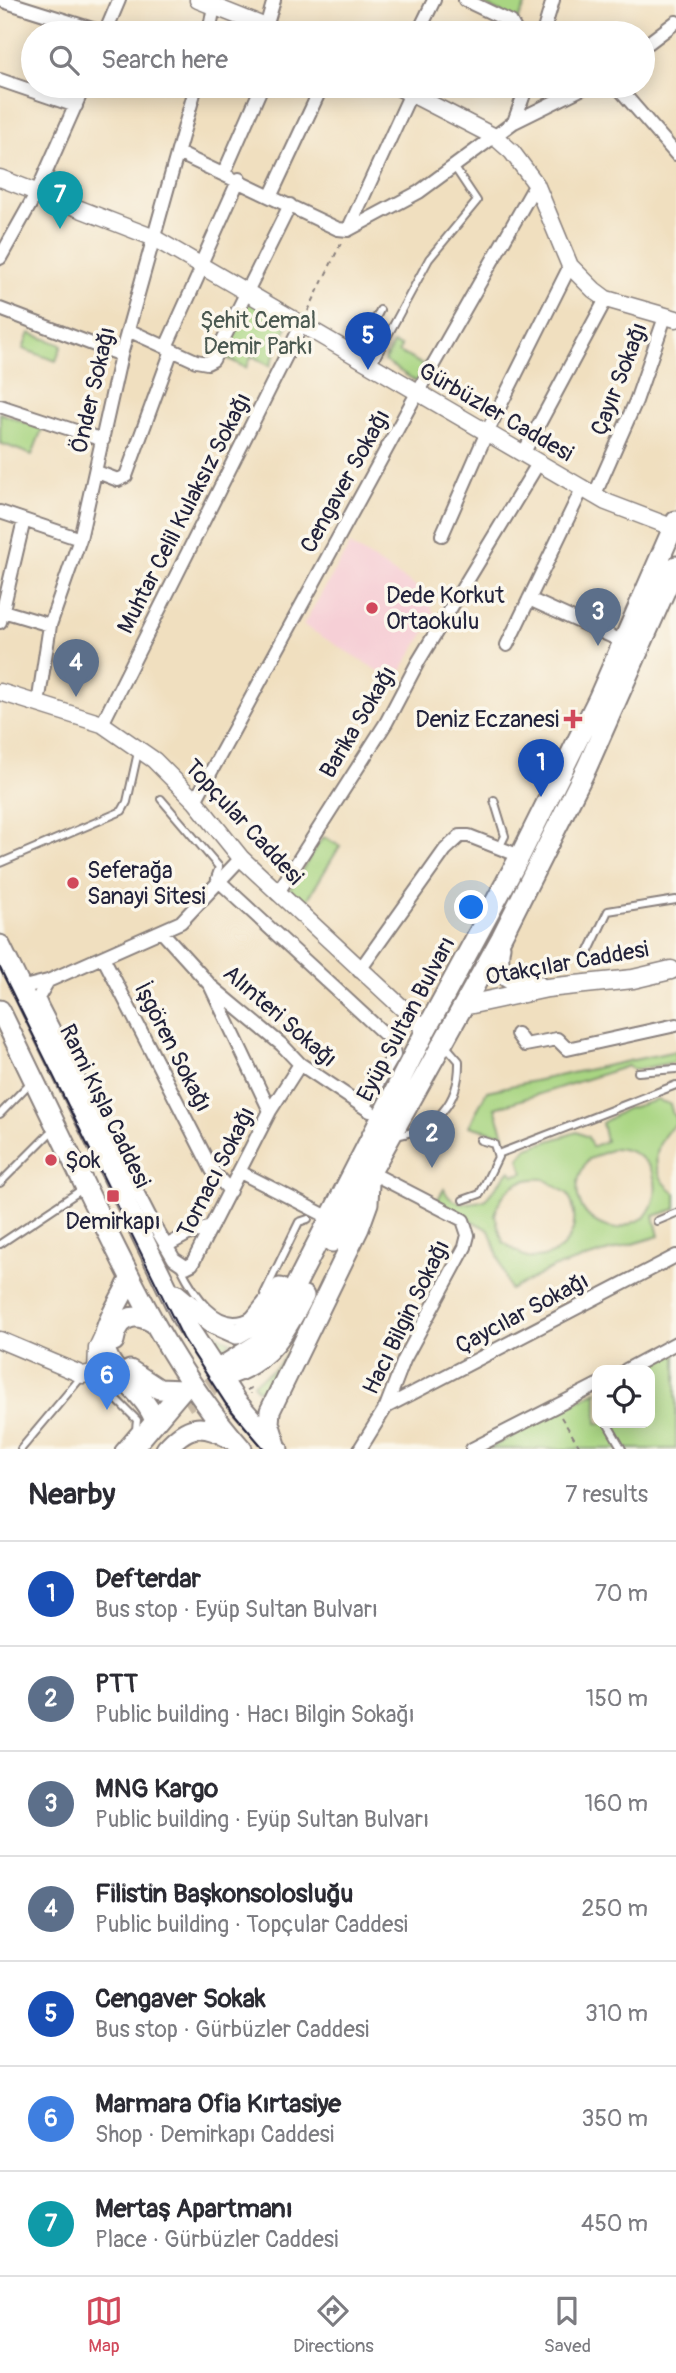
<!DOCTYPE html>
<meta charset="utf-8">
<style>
:root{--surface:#fff;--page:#f7f7f7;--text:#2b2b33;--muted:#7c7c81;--line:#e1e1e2;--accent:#d1495b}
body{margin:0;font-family:Pangolin,sans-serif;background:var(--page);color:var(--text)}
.controls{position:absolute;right:21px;bottom:21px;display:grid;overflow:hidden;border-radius:14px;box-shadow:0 4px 18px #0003}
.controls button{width:63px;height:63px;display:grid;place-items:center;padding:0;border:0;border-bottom:2px solid var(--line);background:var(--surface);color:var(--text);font:35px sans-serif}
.you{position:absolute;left:472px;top:908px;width:24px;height:24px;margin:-18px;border:5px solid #fff;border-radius:50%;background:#1a73e8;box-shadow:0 0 0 10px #1a73e833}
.badge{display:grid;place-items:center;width:46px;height:46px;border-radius:50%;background:var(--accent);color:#fff;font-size:23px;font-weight:700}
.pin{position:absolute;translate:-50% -58px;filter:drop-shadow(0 2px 4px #0008)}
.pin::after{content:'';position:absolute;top:37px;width:24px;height:21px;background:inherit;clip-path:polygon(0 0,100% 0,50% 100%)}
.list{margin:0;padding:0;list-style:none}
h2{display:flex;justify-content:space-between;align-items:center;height:91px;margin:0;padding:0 28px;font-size:30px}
h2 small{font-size:23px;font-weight:400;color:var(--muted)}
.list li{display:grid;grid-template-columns:46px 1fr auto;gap:21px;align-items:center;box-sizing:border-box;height:105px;padding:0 28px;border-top:2px solid var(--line)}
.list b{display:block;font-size:26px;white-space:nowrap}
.list p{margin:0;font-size:23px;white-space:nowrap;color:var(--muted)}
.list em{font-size:23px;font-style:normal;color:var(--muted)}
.icon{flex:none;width:38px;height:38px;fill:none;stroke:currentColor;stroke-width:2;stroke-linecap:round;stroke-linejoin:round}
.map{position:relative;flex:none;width:676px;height:1449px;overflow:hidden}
.search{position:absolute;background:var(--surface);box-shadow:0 4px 18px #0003;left:21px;right:21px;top:21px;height:77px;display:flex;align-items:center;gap:18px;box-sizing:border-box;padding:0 24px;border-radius:38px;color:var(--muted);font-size:26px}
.sheet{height:826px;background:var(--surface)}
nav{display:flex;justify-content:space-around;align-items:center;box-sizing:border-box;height:98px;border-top:2px solid var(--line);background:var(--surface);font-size:19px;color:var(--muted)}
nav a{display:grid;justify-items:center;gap:4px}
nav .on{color:var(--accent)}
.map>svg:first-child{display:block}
.built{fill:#f6cfd6}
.green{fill:#a9d582;stroke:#667c5e;stroke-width:2;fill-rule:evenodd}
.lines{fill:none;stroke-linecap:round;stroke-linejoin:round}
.primary-tunnel{stroke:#c7b9a5;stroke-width:19;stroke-dasharray:19 10;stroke-linecap:butt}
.service-casing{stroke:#89807d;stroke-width:10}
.minor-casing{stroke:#89807d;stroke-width:16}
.tertiary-casing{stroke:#89807d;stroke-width:19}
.secondary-casing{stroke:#89807d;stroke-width:21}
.primary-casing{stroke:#89807d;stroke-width:23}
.path{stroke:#89807d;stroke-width:2;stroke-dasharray:5 5;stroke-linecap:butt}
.service{stroke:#fff;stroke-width:6}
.minor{stroke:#fff;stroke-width:12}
.tertiary{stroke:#fff;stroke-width:16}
.secondary{stroke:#fff;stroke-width:18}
.primary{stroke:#fff;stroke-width:19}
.tram{stroke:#22223b;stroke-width:2}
.poi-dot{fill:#d1495b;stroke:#fbf7ec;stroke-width:2.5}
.labels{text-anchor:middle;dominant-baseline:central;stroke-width:7;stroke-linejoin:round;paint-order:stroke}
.park-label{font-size:23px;fill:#4a5850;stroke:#fbf7ec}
.street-label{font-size:23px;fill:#22223b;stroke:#fbf7ec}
.poi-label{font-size:23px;fill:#22223b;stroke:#fbf7ec;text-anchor:start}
</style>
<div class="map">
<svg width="676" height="1449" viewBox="0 0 676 1449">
<rect width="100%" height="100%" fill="#fbf7ec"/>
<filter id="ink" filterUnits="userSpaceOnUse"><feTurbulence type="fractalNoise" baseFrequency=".0143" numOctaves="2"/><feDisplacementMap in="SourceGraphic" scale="14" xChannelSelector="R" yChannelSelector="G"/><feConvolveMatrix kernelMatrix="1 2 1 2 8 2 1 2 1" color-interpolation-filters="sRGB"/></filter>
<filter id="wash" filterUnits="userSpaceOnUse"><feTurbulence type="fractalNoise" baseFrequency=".00686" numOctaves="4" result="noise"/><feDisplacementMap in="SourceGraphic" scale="28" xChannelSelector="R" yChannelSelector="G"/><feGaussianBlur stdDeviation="1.57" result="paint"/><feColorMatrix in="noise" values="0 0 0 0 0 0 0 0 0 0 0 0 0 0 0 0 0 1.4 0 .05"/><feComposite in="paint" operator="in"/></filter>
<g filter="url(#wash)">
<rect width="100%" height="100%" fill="#f0dfbf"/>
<path class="built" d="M350,545L425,592L435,616L395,681L303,625Z"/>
<path class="green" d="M476,0H522L527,2L517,21Z
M42,86H77L72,97Z
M247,301L288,324L270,366L252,356L246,368L221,355Z
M29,333L62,345L56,361L23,349Z
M393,344L401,346L399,352L423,365L429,359L417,382L384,361Z
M0,413L42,429L32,455L0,443Z
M323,837L340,846L303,907L286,895Z
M676,1051V1062L634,1070L628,1066L495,1108L504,1135L469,1126L487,1091Z
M657,1100L670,1104L673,1115H676V1124C651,1142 649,1176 676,1193V1209L654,1216L659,1236L553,1268L510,1290L489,1230L436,1202L444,1189C451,1207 469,1204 485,1200L510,1170L514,1175L523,1173L519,1158L527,1148L577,1132L588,1137L592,1147L606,1141L602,1123L626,1109ZM615,1148C653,1151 668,1189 644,1218L618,1229C580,1226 565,1188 589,1159ZM544,1179L568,1194C586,1228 564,1261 527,1258L503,1242L495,1215C500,1190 518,1177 544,1179Z
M213,1332L231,1342L215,1356L205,1339Z
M676,1350V1449H488L597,1391V1423H650V1370H637Z
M289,1351L269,1394L257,1389L253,1383L276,1368Z"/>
</g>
<g filter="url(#ink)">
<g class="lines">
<path class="primary-tunnel" d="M185,1403L230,1374"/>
<defs>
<path id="service" d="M347,350L355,338L367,336L380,310
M373,363L429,259L477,201L455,168
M161,799L219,867L215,878
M494,800L505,836L499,848
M0,863L122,811L127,802L138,752
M588,953L608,911L676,900
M638,1072L676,1069
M0,1114L30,1083
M396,1136C435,1129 460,1103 459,1061L446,1046
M498,1154L676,1085
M0,1183L53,1130
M463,1200L480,1194L498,1157L494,1144L480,1140
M657,1221L676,1213
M0,1244L84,1188
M180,1266C192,1290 218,1335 251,1315
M264,1294L299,1222L308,1219
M607,1423L622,1449
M21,1449L83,1375L112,1395L137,1420L136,1429L119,1449"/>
<path id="minor" d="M0,0L105,33
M465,0L511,22L517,33
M266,27L274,0
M105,33L119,0
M209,33L214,6
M418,33L434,0
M543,33L553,0
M643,47L676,22
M0,80L76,106
M617,86L676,154
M514,122L527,86
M178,153L338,229L348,230
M224,173L262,86
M271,195L322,86
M348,230L419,192L514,122L587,86
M348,230L411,93
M0,258L37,192L84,86
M201,264L239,179
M0,309L121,355
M128,330L196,361L207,363L213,360L290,205
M166,347L203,265
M0,406L103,440
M523,454L606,299
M97,472L118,480L126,476L172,350
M595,494L636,401L665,317
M0,512L80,539
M442,535L487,432L570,266
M529,599L624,642
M3,611L50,625
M0,622L24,520
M507,645L583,487
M38,704L50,625L80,539L121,355L196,86
M102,724L303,322
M195,801L417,393L536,184
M220,882L392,1041L394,1055L364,1106
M277,894L386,723L418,662L539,462
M162,932L211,986L282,1045L300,1064L370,1111
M103,957L212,1170L230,1191
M359,971L445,850L460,836H469L520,856
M48,981L38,998L42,1007L154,1225L174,1259L186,1267L192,1264L270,1111L300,1064
M211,987L270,1111
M20,988L48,981L181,922L241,858
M517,1034L525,1045L557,1039L567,1049L676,1025
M240,1172L330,1218
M166,1246L188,1234L211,1227
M626,1370L676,1343
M386,1407L676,1256
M360,1449L386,1407L404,1360L465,1247L468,1235L463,1220L370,1172
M472,1449L597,1385"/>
<path id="tertiary" d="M198,0L281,33
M396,86L495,137L512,152L536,184L570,266L594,290L606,299L676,319
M0,178L152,237L606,502L674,528
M0,692L102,724L154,760L195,801L241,858L426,1030
M0,1340L83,1375L96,1372L97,1348L103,1335"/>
<path id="secondary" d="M463,1006L547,988L633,979L671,970"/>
<path id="primary" d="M0,945L182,1318L236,1401L278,1449
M500,946C494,977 510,983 538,986
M0,1010C28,1069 57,1128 86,1188C131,1280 173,1371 242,1449
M332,1242L501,938L587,767L676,566
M130,1279C123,1296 111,1312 106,1329C95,1370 145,1387 155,1422
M176,1294L210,1322L237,1334L249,1327L280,1288
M114,1341C118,1319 132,1311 152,1322
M223,1366L258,1344L289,1298L426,1030L520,856L598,699L676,521
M130,1370L159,1389L182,1390
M231,1374C270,1360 286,1331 304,1296
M276,1445L269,1423L270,1411L359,1228L368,1203L369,1183
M132,1449L182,1390
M166,1449C187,1425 201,1422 229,1438"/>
</defs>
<use href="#service" class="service-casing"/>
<use href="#minor" class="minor-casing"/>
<use href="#tertiary" class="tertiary-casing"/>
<use href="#secondary" class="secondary-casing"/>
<use href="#primary" class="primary-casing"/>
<path class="path" d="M308,311L341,243
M247,1390L251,1388V1394
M561,1417L581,1449"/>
<use href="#service" class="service"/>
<use href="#minor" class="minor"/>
<use href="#tertiary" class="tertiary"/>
<use href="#secondary" class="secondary"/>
<use href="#primary" class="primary"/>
<path class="tram" d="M0,968L183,1338L226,1404L264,1449"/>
</g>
</g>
<g class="poi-dot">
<circle cx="372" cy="608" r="7"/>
<path d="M569.5 708.5h7v7h7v7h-7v7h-7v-7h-7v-7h7z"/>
<circle cx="73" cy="883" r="7"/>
<circle cx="51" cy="1160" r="7"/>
<rect x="106" y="1189" width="14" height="14" rx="3.5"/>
</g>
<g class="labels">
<g class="park-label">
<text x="258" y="320">Şehit Cemal<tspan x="258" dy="26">Demir Parkı</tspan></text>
</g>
<g class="street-label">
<text transform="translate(619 379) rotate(-69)">Çayır Sokağı</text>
<text transform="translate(93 390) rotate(-77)">Önder Sokağı</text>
<text transform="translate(496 412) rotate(30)">Gürbüzler Caddesi</text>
<text transform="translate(345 481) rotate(-61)">Cengaver Sokağı</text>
<text transform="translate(184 513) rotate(-63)">Muhtar Celil Kulaksız Sokağı</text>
<text transform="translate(358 722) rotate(-59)">Barika Sokağı</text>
<text transform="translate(244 822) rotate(47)">Topçular Caddesi</text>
<text transform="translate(567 963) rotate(-10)">Otakçılar Caddesi</text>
<text transform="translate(280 1016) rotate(41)">Alınteri Sokağı</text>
<text transform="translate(406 1019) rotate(-62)">Eyüp Sultan Bulvarı</text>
<text transform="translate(173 1047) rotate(63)">İşgören Sokağı</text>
<text transform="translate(105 1106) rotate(64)">Rami Kışla Caddesi</text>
<text transform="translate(216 1172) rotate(-63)">Tornacı Sokağı</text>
<text transform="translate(522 1313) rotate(-28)">Çaycılar Sokağı</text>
<text transform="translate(406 1317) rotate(-64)">Hacı Bilgin Sokağı</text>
</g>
<g class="poi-label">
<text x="386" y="595">Dede Korkut<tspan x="386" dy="26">Ortaokulu</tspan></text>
<text x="559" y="719" text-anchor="end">Deniz Eczanesi</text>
<text x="87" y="870">Seferağa<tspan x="87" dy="26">Sanayi Sitesi</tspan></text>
<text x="65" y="1160">Şok</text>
<text x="113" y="1221" text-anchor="middle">Demirkapı</text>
</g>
</g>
</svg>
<div class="controls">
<button><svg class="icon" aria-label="locate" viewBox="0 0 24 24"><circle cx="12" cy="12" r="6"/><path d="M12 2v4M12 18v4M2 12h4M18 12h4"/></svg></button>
</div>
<div class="you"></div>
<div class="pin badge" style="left:541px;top:797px;background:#1a4fb4">1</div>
<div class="pin badge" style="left:432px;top:1168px;background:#5c6f8a">2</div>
<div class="pin badge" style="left:598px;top:646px;background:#5c6f8a">3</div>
<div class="pin badge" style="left:76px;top:697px;background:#5c6f8a">4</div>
<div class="pin badge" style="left:368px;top:370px;background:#1a4fb4">5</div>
<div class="pin badge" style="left:107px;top:1410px;background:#3f7fe0">6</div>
<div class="pin badge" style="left:60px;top:229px;background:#0f9aa8">7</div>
<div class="search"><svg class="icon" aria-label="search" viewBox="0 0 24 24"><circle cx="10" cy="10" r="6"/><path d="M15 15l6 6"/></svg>Search here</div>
</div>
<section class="sheet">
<h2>Nearby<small>7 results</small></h2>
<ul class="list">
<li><span class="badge" style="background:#1a4fb4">1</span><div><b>Defterdar</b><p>Bus stop · Eyüp Sultan Bulvarı</p></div><em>70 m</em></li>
<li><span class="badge" style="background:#5c6f8a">2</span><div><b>PTT</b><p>Public building · Hacı Bilgin Sokağı</p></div><em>150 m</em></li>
<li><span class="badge" style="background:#5c6f8a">3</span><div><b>MNG Kargo</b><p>Public building · Eyüp Sultan Bulvarı</p></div><em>160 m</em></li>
<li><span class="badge" style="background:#5c6f8a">4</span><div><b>Filistin Başkonsolosluğu</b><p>Public building · Topçular Caddesi</p></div><em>250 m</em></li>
<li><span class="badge" style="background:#1a4fb4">5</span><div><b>Cengaver Sokak</b><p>Bus stop · Gürbüzler Caddesi</p></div><em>310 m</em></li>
<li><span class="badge" style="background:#3f7fe0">6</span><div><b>Marmara Ofia Kırtasiye</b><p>Shop · Demirkapı Caddesi</p></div><em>350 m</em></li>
<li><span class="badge" style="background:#0f9aa8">7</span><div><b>Mertaş Apartmanı</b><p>Place · Gürbüzler Caddesi</p></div><em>450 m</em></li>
</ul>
</section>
<nav>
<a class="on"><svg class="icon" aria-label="map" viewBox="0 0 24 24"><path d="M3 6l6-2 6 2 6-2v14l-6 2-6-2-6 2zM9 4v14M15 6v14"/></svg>Map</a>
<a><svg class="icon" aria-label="directions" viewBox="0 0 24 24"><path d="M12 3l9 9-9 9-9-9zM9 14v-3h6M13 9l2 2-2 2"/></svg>Directions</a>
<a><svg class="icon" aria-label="saved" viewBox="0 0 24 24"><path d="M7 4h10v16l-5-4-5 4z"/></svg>Saved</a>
</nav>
